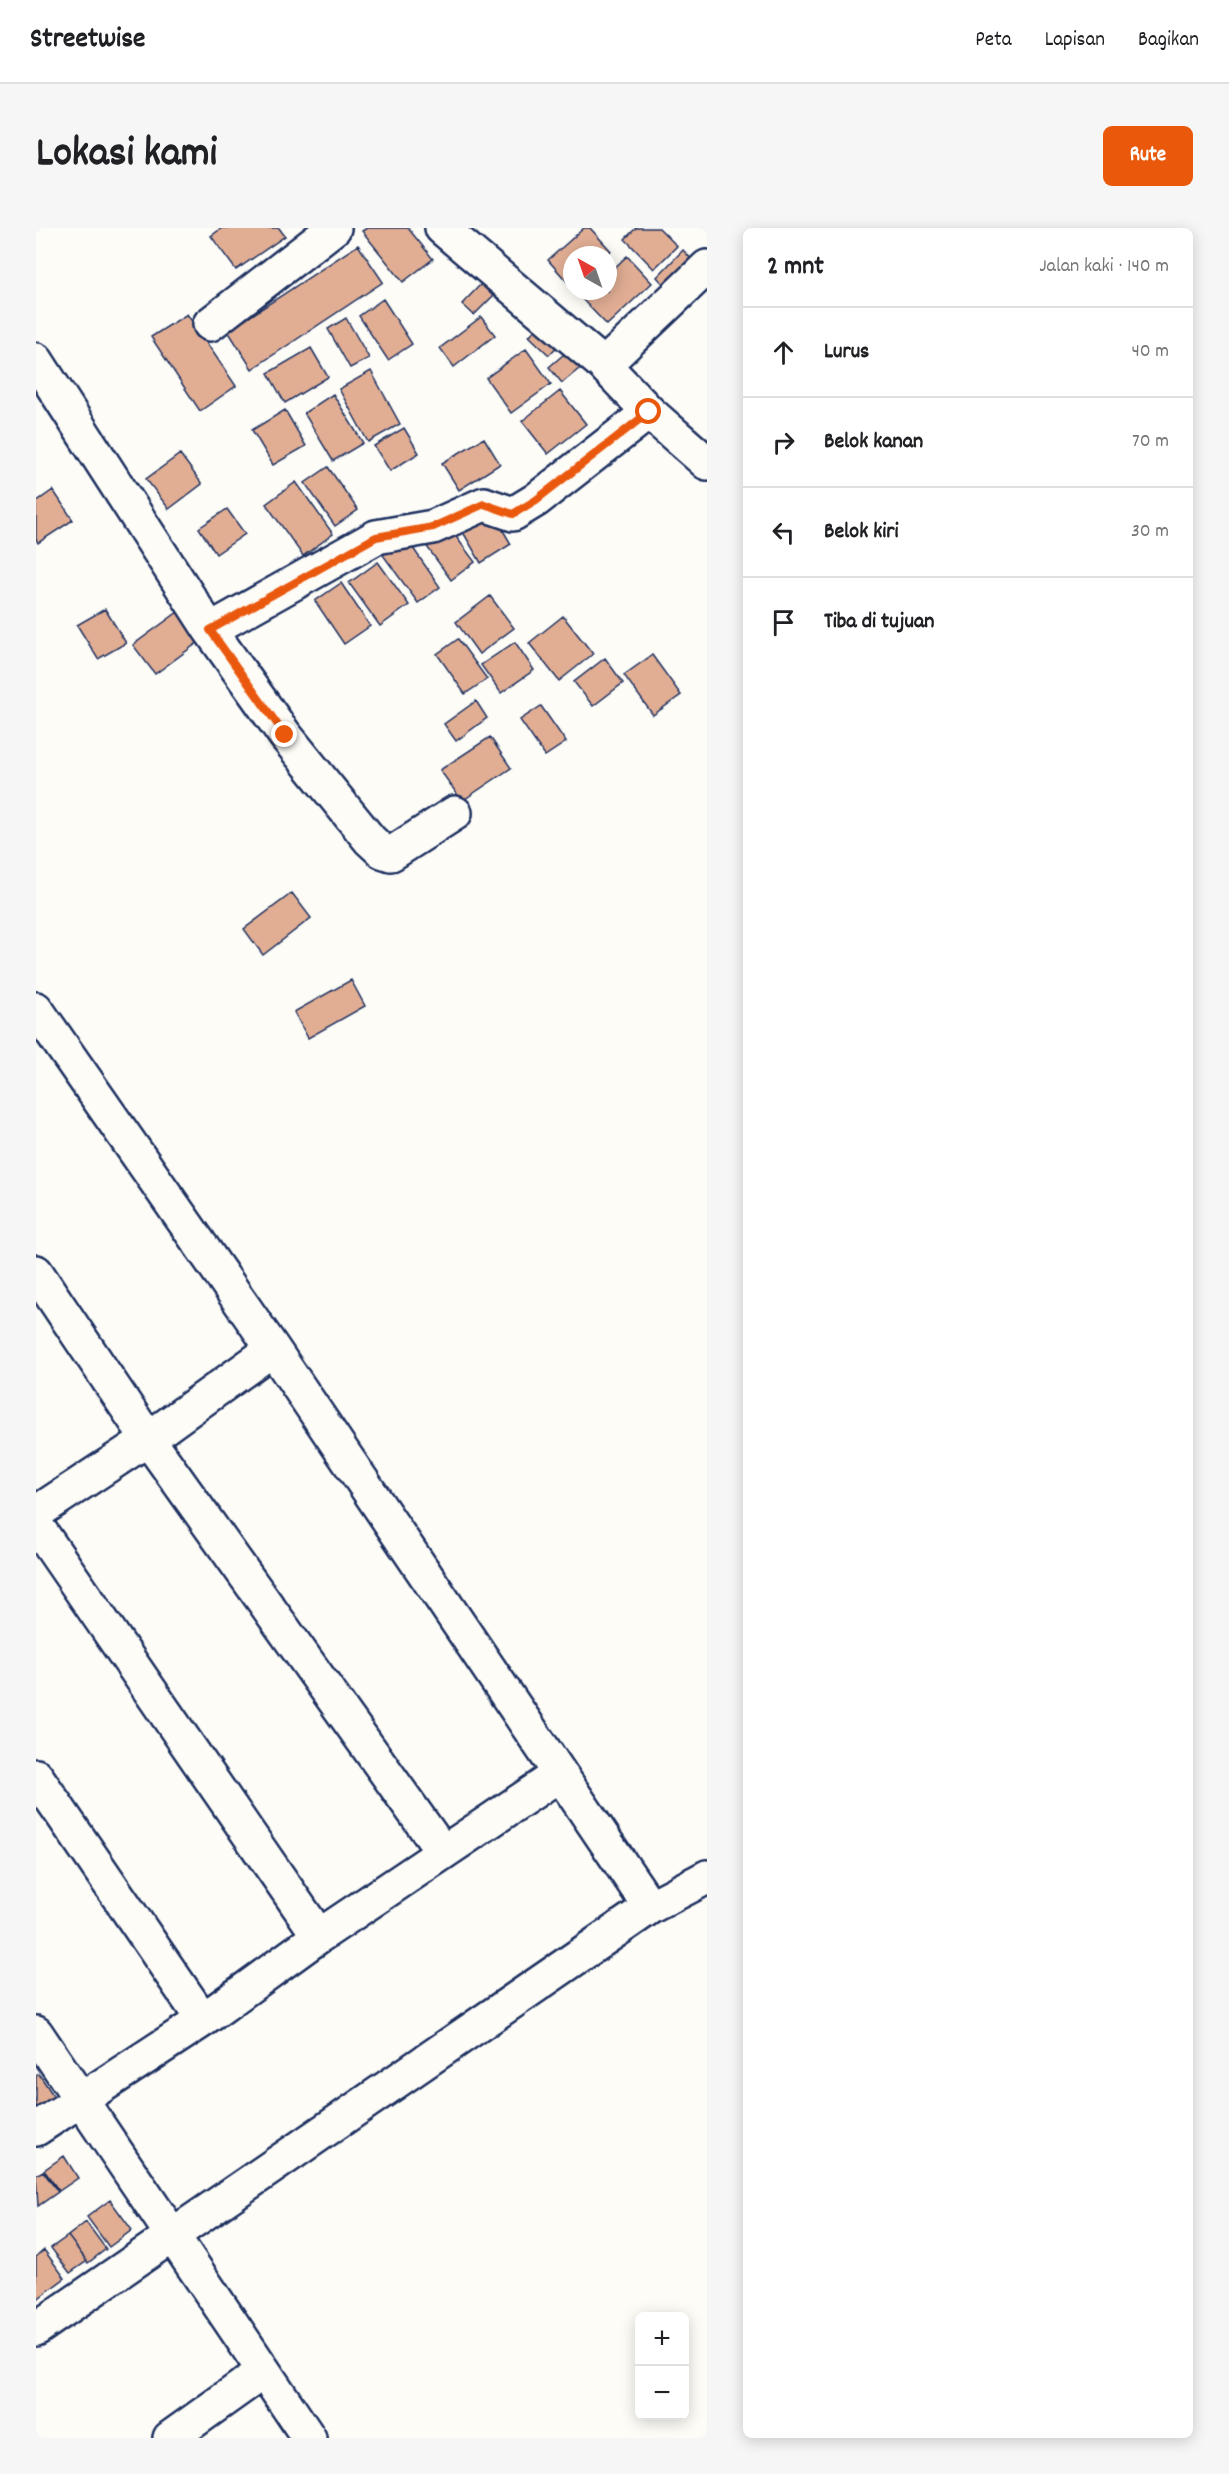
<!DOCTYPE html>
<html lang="id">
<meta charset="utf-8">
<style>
:root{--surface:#fff;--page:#f6f6f6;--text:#202124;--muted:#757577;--line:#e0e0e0;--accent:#ea580c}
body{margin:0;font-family:Dekko,sans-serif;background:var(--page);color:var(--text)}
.controls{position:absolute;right:18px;bottom:18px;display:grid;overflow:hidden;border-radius:9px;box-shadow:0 3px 15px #0003}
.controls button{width:54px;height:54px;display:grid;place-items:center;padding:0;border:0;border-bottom:2px solid var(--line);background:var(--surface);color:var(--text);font:30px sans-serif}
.compass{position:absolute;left:527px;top:18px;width:54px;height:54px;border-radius:50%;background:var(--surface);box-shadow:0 3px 15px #0003;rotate:320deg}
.stop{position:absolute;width:18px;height:18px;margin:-14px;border:4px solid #ea580c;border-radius:50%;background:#fff}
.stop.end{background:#ea580c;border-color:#fff;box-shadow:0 2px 6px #0008}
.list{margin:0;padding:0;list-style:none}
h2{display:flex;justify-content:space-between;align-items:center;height:78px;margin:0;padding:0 24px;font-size:26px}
h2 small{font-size:20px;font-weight:400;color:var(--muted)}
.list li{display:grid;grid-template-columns:39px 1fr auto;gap:18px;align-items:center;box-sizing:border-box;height:90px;padding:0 24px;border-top:2px solid var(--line)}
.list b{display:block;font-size:22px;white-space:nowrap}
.list em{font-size:20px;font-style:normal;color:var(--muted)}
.icon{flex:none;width:33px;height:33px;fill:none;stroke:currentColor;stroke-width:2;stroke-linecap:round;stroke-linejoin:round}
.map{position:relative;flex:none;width:671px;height:2210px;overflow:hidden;border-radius:9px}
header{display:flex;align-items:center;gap:36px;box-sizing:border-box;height:84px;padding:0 30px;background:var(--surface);border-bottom:2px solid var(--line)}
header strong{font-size:28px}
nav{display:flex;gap:33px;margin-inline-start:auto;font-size:21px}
.intro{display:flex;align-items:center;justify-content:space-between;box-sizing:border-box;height:144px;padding:0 36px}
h1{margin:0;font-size:42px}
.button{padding:15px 27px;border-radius:9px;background:var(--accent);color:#fff;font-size:21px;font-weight:700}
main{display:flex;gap:36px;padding:0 36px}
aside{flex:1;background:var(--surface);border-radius:9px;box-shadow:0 3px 15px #0003}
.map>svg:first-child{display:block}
.building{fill:#e1ae94;stroke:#1b2f5e;stroke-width:1.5}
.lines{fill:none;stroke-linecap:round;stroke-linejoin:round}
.minor-casing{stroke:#1b2f5e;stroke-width:38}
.minor{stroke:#fdfcf7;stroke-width:33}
.route{stroke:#ea580c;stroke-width:8}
</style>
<header>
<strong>Streetwise</strong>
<nav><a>Peta</a><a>Lapisan</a><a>Bagikan</a></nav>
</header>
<div class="intro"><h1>Lokasi kami</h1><a class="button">Rute</a></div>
<main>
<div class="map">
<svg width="671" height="2210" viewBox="0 0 671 2210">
<rect width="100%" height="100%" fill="#fdfcf7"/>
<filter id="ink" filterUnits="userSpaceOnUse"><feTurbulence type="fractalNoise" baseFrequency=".0167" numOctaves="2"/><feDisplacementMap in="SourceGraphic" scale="12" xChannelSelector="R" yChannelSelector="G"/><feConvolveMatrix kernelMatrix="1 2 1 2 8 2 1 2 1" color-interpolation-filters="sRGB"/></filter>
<g filter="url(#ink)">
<path class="building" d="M186,0H243L249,8L200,42L175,8Z
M331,0H372L397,31L367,54L326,3Z
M548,0H554L575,23L570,27H536L535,58L512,32Z
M600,0H623L641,18L618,41L589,11Z
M322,17L347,54L216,141L192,103Z
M647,22L659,35L633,62L621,49Z
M591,28L616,55L571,97L546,71L554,63H572V46Z
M445,56L457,68L438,87L426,76Z
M347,71L376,116L352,132L323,88Z
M151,86L200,158L164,183L115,109Z
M445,89L459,107L418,139L404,120Z
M310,90L333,130L314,140L292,101Z
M507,93L528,111L513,127L493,108Z
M275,120L292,149L249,175L232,145Z
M535,120L549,136L526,155L513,139Z
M490,121L515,156L475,185L450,150Z
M335,143L364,196L332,214L303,161Z
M524,163L550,196L512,226L486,193Z
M297,166L327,215L297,233L268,185Z
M249,182L270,218L237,237L216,202Z
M368,200L383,225L354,243L338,218Z
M448,210L464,236L423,262L406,235Z
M144,226L166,256L133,281L110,251Z
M292,239L322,282L299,298L269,255Z
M260,254L297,306L267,328L230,276Z
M17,262L37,292L2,315L0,311V274Z
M454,280L475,316L445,335L424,299Z
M191,281L209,306L180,326L163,300Z
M412,298L439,334L415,352L389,316Z
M370,310L404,359L382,375L347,327Z
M342,334L373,377L344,398L313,355Z
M305,355L334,398L308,416L279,373Z
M454,368L478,400L443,426L420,394Z
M69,381L90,415L62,431L41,397Z
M146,381L168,410L119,446L97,417Z
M527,388L557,426L523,453L493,415Z
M422,411L451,451L429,466L401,426Z
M479,414L498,442L465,465L445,437Z
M616,427L645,467L617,487L588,447Z
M569,430L587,455L557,478L538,454Z
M440,473L451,490L420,513L408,496Z
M505,478L530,514L509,528L484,492Z
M454,509L475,540L426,573L404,542Z
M256,665L275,690L227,727L208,701Z
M315,752L329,778L272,810L258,784Z
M3,1846L19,1870L0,1882V1848Z
M28,1928L42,1950L23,1963L8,1942Z
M7,1943L22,1964L2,1978L0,1947Z
M74,1972L96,2002L73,2019L51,1989Z
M50,1994L70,2021L52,2035L32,2008Z
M32,2008L51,2033L34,2045L15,2020Z
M8,2022L29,2050L0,2072V2029Z"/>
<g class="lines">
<defs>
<path id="minor" d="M406,0L568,137L613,184L671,235
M174,96L298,0
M0,132L174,402L249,507L334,612L346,623L355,626L419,585
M568,137L671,39
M174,402L340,309L397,299L448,276L477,286L500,272L613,184
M0,781L237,1121L614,1679
M0,1044L112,1211L406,1623
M0,1285L112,1211L237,1121
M0,1297L283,1708
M0,1548L167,1792
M0,1805L273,2210
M0,1901L167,1792L283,1708L524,1546
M0,2101L614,1679L671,1649
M134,2210L228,2143"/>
</defs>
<use href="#minor" class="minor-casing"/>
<use href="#minor" class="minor"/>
</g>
</g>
<g class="lines" filter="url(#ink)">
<path class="route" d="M249,507L174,402L340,309L397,299L448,276L477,286L500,272L613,184"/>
</g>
</svg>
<div class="controls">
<button>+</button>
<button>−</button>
</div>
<svg class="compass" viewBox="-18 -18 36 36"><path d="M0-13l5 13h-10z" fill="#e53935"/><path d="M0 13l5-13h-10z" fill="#757577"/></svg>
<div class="stop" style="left:613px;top:184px"></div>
<div class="stop end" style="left:249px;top:507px"></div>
</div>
<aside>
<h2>2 mnt<small>Jalan kaki · 140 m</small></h2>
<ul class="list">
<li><svg class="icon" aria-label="ahead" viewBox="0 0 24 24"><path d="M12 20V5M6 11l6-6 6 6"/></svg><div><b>Lurus</b></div><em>40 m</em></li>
<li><svg class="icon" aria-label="right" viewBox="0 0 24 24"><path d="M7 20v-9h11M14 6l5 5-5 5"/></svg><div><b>Belok kanan</b></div><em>70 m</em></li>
<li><svg class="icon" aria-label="left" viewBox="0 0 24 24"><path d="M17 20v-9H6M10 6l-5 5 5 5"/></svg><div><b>Belok kiri</b></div><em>30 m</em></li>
<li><svg class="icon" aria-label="arrive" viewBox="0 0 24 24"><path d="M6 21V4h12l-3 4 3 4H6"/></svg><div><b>Tiba di tujuan</b></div></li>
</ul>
</aside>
</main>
